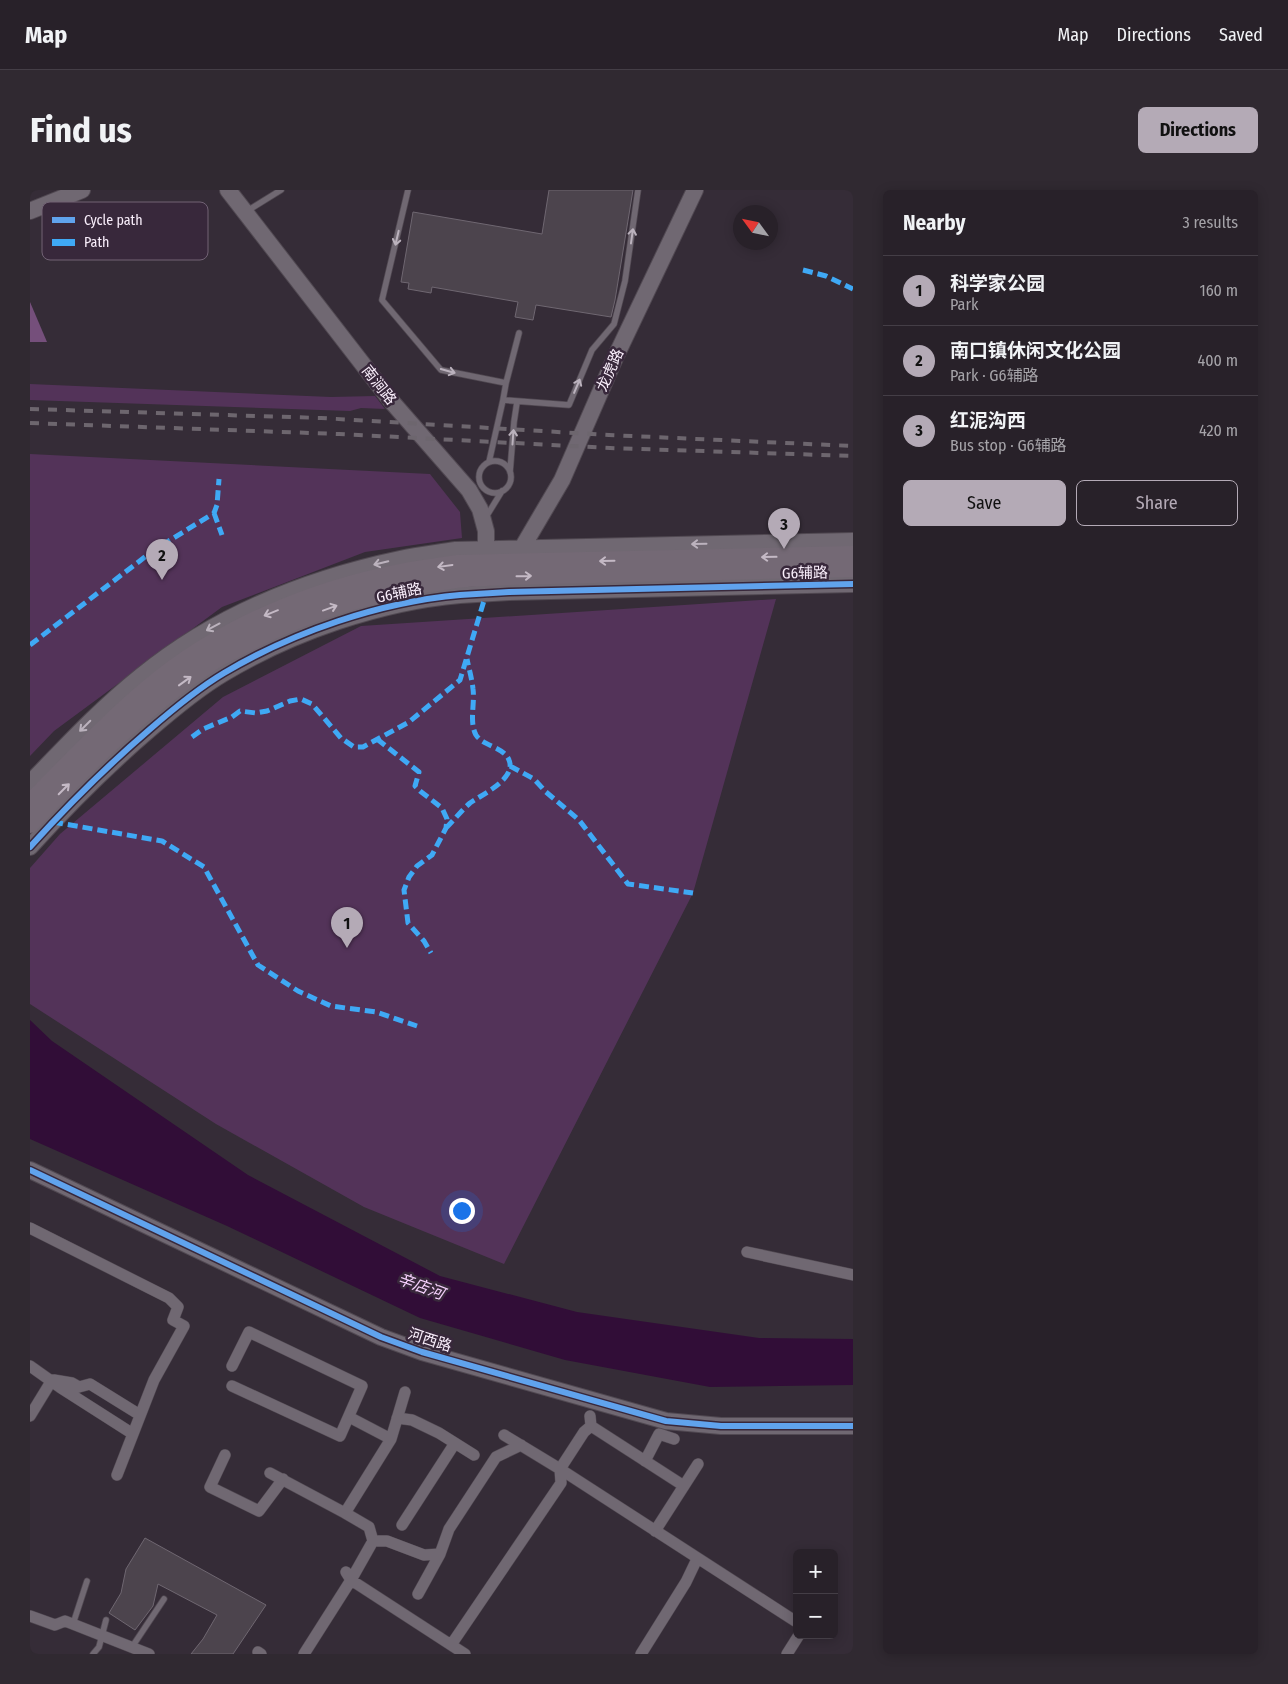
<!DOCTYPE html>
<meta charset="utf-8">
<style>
:root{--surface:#282129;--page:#302931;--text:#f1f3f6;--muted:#a5a3a8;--line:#443e46;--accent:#b4aab6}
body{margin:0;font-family:"Fira Sans Condensed","Noto Sans SC",sans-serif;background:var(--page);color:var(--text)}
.controls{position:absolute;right:15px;bottom:15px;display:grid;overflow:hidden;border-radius:8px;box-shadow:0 2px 12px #0003}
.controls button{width:45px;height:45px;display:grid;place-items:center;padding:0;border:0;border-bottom:1px solid var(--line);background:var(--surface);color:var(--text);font:25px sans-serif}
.compass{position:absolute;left:703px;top:15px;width:45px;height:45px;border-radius:50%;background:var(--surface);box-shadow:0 2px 12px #0003;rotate:303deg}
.you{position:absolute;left:431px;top:1020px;width:18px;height:18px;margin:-12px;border:4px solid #fff;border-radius:50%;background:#1a73e8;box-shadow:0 0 0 8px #1a73e833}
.badge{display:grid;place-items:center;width:32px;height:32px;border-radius:50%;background:var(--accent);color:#111;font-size:16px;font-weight:700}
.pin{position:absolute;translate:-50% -41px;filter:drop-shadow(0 1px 2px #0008)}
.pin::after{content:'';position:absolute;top:26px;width:18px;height:15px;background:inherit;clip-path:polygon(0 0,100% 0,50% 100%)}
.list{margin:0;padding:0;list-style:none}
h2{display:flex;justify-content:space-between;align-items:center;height:65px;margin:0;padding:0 20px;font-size:21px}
h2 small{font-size:16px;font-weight:400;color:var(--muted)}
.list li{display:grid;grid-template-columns:32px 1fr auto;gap:15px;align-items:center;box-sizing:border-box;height:70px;padding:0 20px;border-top:1px solid var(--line)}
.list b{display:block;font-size:19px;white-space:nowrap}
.list p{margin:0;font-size:16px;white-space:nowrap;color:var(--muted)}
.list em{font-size:16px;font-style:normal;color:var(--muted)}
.actions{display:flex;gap:10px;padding:15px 20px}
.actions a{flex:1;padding:11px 0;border:1px solid var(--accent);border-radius:8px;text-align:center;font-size:18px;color:var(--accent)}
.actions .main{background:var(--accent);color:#111}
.map{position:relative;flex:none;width:823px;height:1464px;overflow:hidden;border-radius:8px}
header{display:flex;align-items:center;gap:30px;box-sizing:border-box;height:70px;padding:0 25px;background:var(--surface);border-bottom:1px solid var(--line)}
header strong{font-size:24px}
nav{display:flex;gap:28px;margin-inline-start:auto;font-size:18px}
.intro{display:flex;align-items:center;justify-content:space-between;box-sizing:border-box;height:120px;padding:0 30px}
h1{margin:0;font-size:35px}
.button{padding:12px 22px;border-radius:8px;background:var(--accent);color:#111;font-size:18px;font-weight:700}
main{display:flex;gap:30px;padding:0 30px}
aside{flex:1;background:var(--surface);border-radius:8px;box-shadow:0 2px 12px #0003}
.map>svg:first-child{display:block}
.green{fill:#533359}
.forest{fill:#754f7b}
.water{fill:#310d37}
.building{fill:#4c444d;stroke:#6f6771}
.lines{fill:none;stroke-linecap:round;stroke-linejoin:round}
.lane-casing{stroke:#514952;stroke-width:7}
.street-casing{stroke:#514952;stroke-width:12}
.secondary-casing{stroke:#514952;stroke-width:18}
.primary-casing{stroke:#514952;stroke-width:19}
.lane{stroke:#706872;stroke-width:5.5}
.street{stroke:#706872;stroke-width:11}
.secondary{stroke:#706872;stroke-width:16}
.primary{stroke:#746975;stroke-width:18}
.rail{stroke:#6d666e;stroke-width:4;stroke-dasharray:9 9;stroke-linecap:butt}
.quiet{stroke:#3fa9f5;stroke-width:5;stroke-dasharray:10 5;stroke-linecap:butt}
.cycleway-casing{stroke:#38283b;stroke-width:9}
.cycleway{stroke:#60a3ed;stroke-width:6}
.oneway{stroke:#bbb2bd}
.oneway2{stroke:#c4b9c5}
.labels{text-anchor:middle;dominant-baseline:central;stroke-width:5;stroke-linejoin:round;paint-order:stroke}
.street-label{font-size:15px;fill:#f9eefb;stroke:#38283b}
.water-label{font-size:16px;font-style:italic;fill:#f6d1fd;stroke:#38283b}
.key{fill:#38283b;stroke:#726375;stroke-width:1}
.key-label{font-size:14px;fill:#f9eefb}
</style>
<header>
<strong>Map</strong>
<nav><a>Map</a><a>Directions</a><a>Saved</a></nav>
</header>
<div class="intro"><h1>Find us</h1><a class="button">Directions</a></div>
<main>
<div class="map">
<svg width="823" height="1464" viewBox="0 0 823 1464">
<rect width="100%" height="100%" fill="#352c37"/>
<path class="green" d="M0,194L301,207L345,206L355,219L331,218L320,221L0,210Z
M0,264L400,284L430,322L432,348L335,362L192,417L24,541L0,566Z
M746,409L663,703L474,1074L334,1017L186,934L0,814V678L30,644L193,507L331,436Z"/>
<path class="forest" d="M0,112L17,152H0Z"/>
<path class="water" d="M0,830L22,851L218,985L410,1086L547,1122L729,1148L823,1149V1195L680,1197L535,1170L390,1128L197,1036L0,949Z"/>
<path class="building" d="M519,0H603L585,110L581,127L506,115L503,130L485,127L488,112L402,97L401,103L378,99L379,93L371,92L383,22L512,44Z
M115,1348L236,1415L203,1464H161L173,1449L187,1425L128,1394L123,1416L105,1440L79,1423L91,1403L96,1379Z"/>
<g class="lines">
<defs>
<path id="lane" d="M378,0L352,110L411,180L476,193L473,210L539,215L562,160L584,134L595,91L608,0
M217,21L251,0
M476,193L489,143
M449 287a16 16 0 1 1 32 0a16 16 0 1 1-32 0Z
M459,272L473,210
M480,282L484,232L487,212
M456,327L472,301
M43,1434L57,1391
M102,1457L134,1409
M63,1464L69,1457L76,1430"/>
<path id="street" d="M0,1038L139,1108L148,1117L143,1130L154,1136L124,1190L87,1285
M717,1062L823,1085
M0,1176L31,1198L103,1244
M24,1190L42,1193L49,1197L60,1194L110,1225
M202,1196L310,1246L332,1196L219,1142L202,1176
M0,1226L22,1190
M560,1226L561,1236L654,1296
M319,1227L361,1249
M367,1228L382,1230L409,1243L444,1265
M474,1245L530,1279L765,1431
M195,1265L180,1297L229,1321L253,1289
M615,1271L629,1244L644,1249
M240,1283L315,1323
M372,1335L425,1253
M625,1341L668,1274
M343,1351L339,1337L315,1323L361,1249L375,1202
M316,1382L321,1390L435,1464
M388,1404L410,1364L419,1339L466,1267L491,1255
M0,1426L25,1435L35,1431L119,1464
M421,1455L531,1293L530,1279L554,1242L561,1236
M228,1462L231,1464
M274,1464L321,1390L343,1351H357L394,1365L410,1364
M611,1464L656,1392L667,1369
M757,1464L769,1445"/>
<path id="secondary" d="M198,0L362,212L439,300L450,319L456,341V369
M0,21L52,0
M492,358L532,290L585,168L665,0
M0,593C36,556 71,518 111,486C187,424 275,389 370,369C389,365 408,363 426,360L823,351
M0,657C37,616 77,576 119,540C142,520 167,499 194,483C263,442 350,412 430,405C446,404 463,403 479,402L823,394
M0,980L351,1147L392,1162L636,1231L691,1236H823"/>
<path id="primary" d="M0,613C39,574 77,533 119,498C190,438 284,399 375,382C392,379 410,377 428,374L823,365
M0,634C56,574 115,516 183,471C194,464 206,459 217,453C281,419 354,399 426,389C443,387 461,387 479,386L823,378"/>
</defs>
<use href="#lane" class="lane-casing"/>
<use href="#street" class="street-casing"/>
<use href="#secondary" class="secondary-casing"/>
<use href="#primary" class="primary-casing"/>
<use href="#lane" class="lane"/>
<use href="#street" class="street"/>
<use href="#secondary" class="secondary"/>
<use href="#primary" class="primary"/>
<path class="rail" d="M0,219L291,228L579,245L823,256
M0,233L309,244L580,258L823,266"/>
<path class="quiet" d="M773,80L796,86L823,99
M184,323L192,345
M0,455L124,360L184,323L187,315L189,289
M162,547L173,539L202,527L210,521L226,523L237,521L260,511L271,509L282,514L311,548L324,557H333L379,532L430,490L456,404
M347,549L389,582L385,596L390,601L412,618L417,629L416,638L402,665L387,676L379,687L374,700L378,733L394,751L401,763
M480,576L504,589L516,602L549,630L598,694L663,703
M23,632L132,651L174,677L228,775L268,801L301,816L346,822L387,836
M416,638C424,630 432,620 440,613C451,605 487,589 479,570C474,557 453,556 446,545C439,532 445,514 443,499C442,489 439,479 437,469"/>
<defs>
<path id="cycleway" d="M0,657C37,616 77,576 119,540C142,520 167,499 194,483C263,442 350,412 430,405C446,404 463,403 479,402L823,394
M0,980L351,1147L392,1162L636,1231L691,1236H823"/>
</defs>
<use href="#cycleway" class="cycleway-casing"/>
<use href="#cycleway" class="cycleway"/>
</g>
<defs><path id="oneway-shaft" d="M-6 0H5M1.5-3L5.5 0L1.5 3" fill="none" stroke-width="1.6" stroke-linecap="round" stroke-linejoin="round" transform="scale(1.25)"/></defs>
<g class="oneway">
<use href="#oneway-shaft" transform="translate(602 46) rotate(-82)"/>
<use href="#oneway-shaft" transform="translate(367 48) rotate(103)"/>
<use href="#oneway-shaft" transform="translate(418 181) rotate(16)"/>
<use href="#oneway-shaft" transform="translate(547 196) rotate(-67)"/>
<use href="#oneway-shaft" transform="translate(483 247) rotate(-86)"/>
<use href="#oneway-shaft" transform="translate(669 354) rotate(179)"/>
<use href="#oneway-shaft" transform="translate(351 373) rotate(166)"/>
<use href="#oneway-shaft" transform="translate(183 437) rotate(152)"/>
<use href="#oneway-shaft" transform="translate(55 536) rotate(135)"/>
</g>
<g class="oneway2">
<use href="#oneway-shaft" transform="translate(739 367) rotate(179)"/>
<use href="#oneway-shaft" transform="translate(577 371) rotate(179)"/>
<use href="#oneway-shaft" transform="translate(415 376) rotate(172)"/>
<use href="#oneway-shaft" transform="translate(494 386) rotate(-1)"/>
<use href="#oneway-shaft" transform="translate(300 418) rotate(-20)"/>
<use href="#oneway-shaft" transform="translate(241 423) rotate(158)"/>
<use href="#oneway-shaft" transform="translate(155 491) rotate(-36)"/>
<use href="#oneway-shaft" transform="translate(34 599) rotate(-45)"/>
</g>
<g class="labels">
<g class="street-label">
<text transform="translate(580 180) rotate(-66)">龙虎路</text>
<text transform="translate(349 195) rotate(52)">南涧路</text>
<text transform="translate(775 383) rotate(-1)">G6辅路</text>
<text transform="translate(369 403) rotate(-12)">G6辅路</text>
<text transform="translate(400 1150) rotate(18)">河西路</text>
</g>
<g class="water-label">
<text transform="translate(391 1096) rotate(20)">辛店河</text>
</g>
</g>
<rect x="12" y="12" width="166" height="58" rx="8" class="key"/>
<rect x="22" y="27" width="23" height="6" fill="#60a3ed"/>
<rect x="22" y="49" width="23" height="7" fill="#3fa9f5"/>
<g class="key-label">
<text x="54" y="35">Cycle path</text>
<text x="54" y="57">Path</text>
</g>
</svg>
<div class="controls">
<button>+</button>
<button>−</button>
</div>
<svg class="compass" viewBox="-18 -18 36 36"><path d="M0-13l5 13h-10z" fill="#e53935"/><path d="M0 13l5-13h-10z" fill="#a5a3a8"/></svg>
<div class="you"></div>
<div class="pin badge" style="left:317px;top:758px">1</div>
<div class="pin badge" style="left:132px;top:390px">2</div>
<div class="pin badge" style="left:754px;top:359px">3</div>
</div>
<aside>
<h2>Nearby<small>3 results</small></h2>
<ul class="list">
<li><span class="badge">1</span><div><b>科学家公园</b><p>Park</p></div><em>160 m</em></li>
<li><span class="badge">2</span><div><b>南口镇休闲文化公园</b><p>Park · G6辅路</p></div><em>400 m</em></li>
<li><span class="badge">3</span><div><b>红泥沟西</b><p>Bus stop · G6辅路</p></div><em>420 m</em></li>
</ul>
<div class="actions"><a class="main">Save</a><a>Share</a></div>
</aside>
</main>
